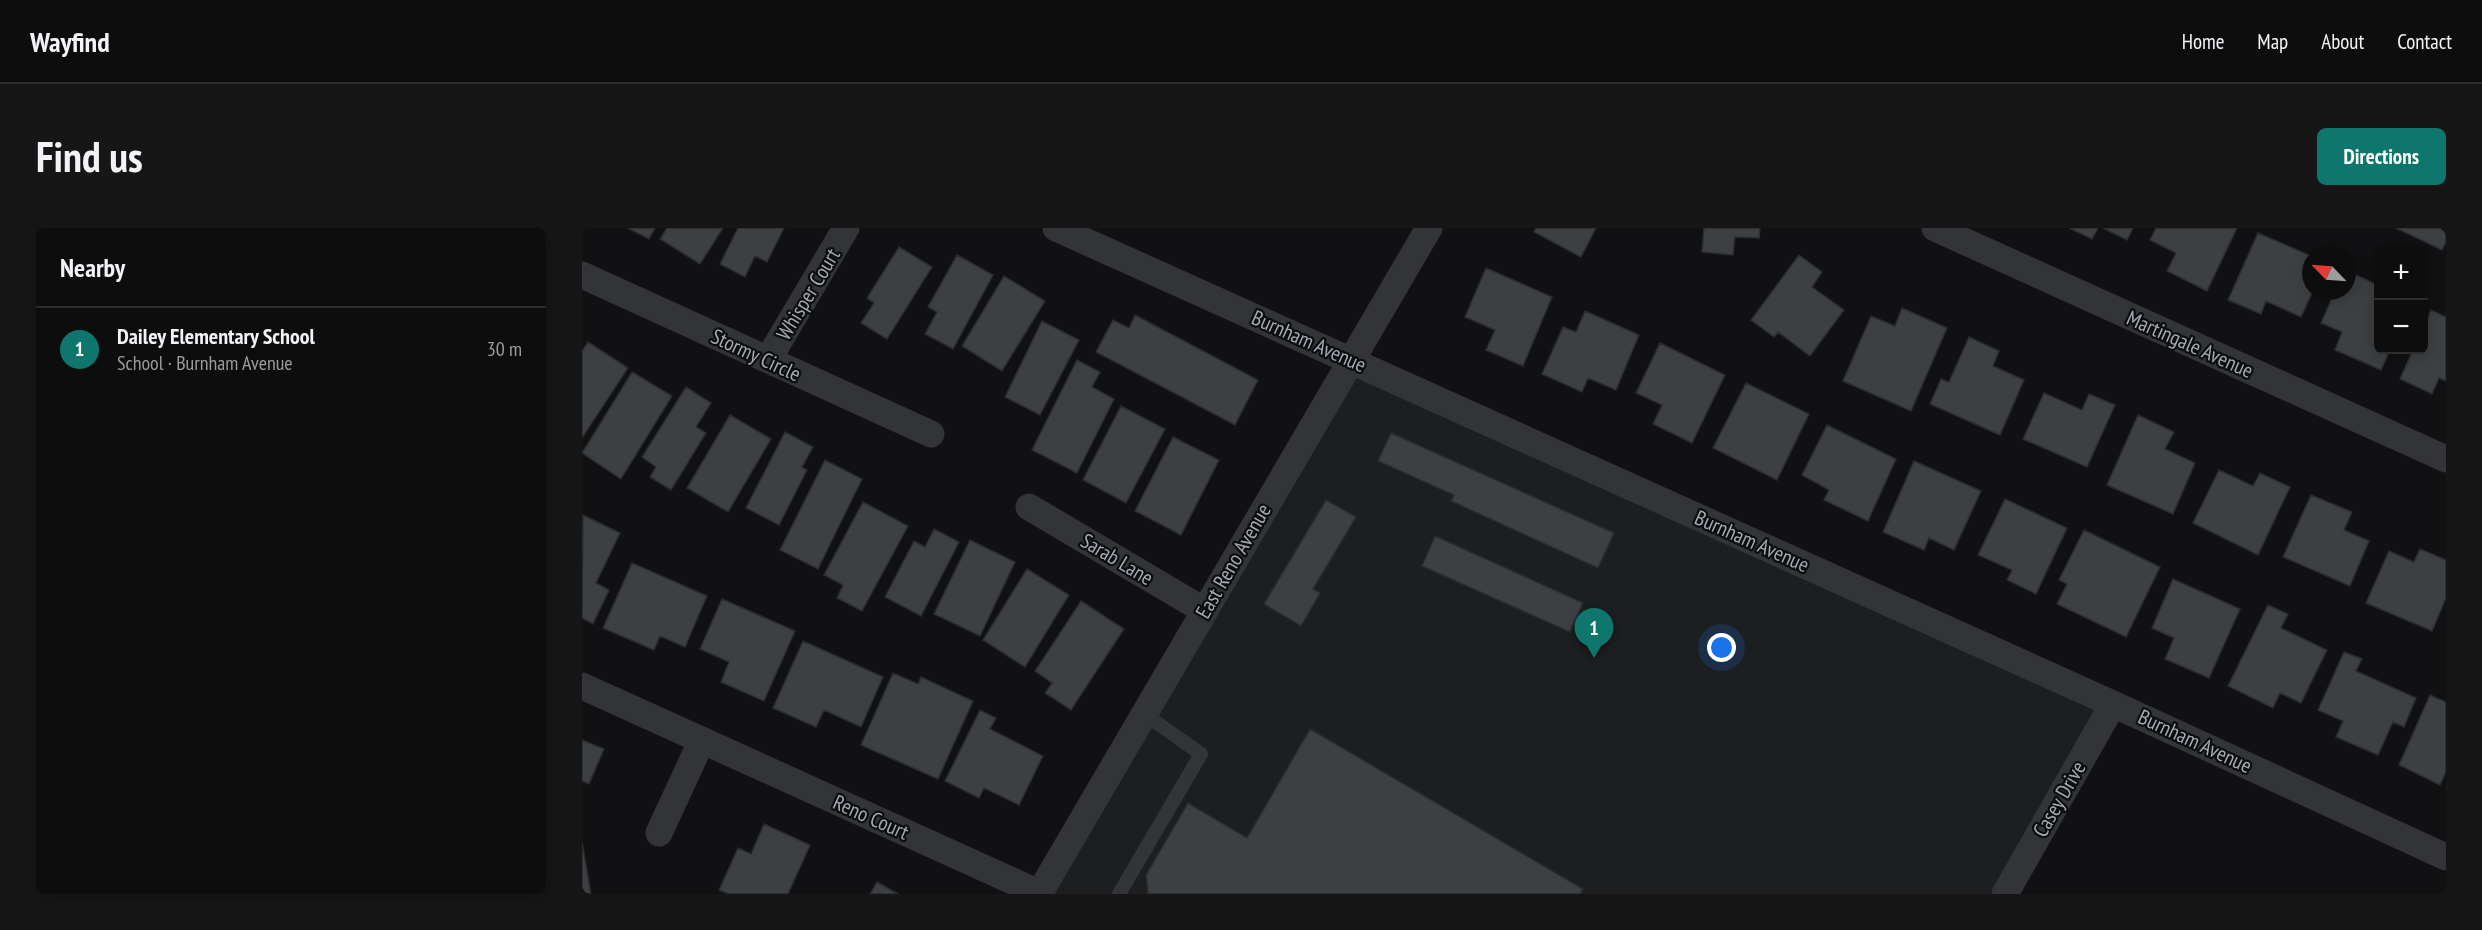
<!DOCTYPE html>
<meta charset="utf-8">
<style>
:root{--surface:#0d0d0e;--page:#161617;--text:#f1f3f6;--muted:#9a9c9e;--line:#2d2d2e;--accent:#0f766e}
body{margin:0;font-family:"PT Sans Narrow",sans-serif;background:var(--page);color:var(--text)}
.controls{position:absolute;right:18px;top:18px;display:grid;overflow:hidden;border-radius:9px;box-shadow:0 3px 15px #0003}
.controls button{width:54px;height:54px;display:grid;place-items:center;padding:0;border:0;border-bottom:2px solid var(--line);background:var(--surface);color:var(--text);font:30px sans-serif}
.compass{position:absolute;left:1720px;top:18px;width:54px;height:54px;border-radius:50%;background:var(--surface);box-shadow:0 3px 15px #0003;rotate:295deg}
.you{position:absolute;left:1140px;top:420px;width:21px;height:21px;margin:-15px;border:4px solid #fff;border-radius:50%;background:#1a73e8;box-shadow:0 0 0 9px #1a73e833}
.badge{display:grid;place-items:center;width:39px;height:39px;border-radius:50%;background:var(--accent);color:#fff;font-size:20px;font-weight:700}
.pin{position:absolute;translate:-50% -50px;filter:drop-shadow(0 2px 3px #0008)}
.pin::after{content:'';position:absolute;top:32px;width:21px;height:18px;background:inherit;clip-path:polygon(0 0,100% 0,50% 100%)}
.list{margin:0;padding:0;list-style:none}
h2{display:flex;justify-content:space-between;align-items:center;height:78px;margin:0;padding:0 24px;font-size:26px}
h2 small{font-size:20px;font-weight:400;color:var(--muted)}
.list li{display:grid;grid-template-columns:39px 1fr auto;gap:18px;align-items:center;box-sizing:border-box;height:84px;padding:0 24px;border-top:2px solid var(--line)}
.list b{display:block;font-size:22px;white-space:nowrap}
.list p{margin:0;font-size:20px;white-space:nowrap;color:var(--muted)}
.list em{font-size:20px;font-style:normal;color:var(--muted)}
.map{position:relative;flex:none;width:1864px;height:666px;overflow:hidden;border-radius:9px}
header{display:flex;align-items:center;gap:36px;box-sizing:border-box;height:84px;padding:0 30px;background:var(--surface);border-bottom:2px solid var(--line)}
header strong{font-size:28px}
nav{display:flex;gap:33px;margin-inline-start:auto;font-size:21px}
.intro{display:flex;align-items:center;justify-content:space-between;box-sizing:border-box;height:144px;padding:0 36px}
h1{margin:0;font-size:42px}
.button{padding:15px 27px;border-radius:9px;background:var(--accent);color:#fff;font-size:21px;font-weight:700}
main{display:flex;gap:36px;padding:0 36px}
aside{flex:1;background:var(--surface);border-radius:9px;box-shadow:0 3px 15px #0003}
.map>svg:first-child{display:block}
.built{fill:#1d1e20}
.building{fill:#3d4043;stroke:#2b2c2f;stroke-width:1.5}
.lines{fill:none;stroke-linecap:round;stroke-linejoin:round}
.lane{stroke:#323438;stroke-width:14}
.street{stroke:#323438;stroke-width:27}
.labels{text-anchor:middle;dominant-baseline:central;stroke-width:4.5;stroke-linejoin:round;paint-order:stroke}
.street-label{font-size:21px;fill:#a2aab4;stroke:#0c0d0e}
</style>
<header>
<strong>Wayfind</strong>
<nav><a>Home</a><a>Map</a><a>About</a><a>Contact</a></nav>
</header>
<div class="intro"><h1>Find us</h1><a class="button">Directions</a></div>
<main>
<aside>
<h2>Nearby<small></small></h2>
<ul class="list">
<li><span class="badge">1</span><div><b>Dailey Elementary School</b><p>School · Burnham Avenue</p></div><em>30 m</em></li>
</ul>
</aside>
<div class="map">
<svg width="1864" height="666" viewBox="0 0 1864 666">
<rect width="100%" height="100%" fill="#111113"/>
<path class="built" d="M768,131L1531,476L1423,666H457Z"/>
<path class="building" d="M46,0H73L67,11Z
M85,0H141L118,36L78,11Z
M156,0H202L185,34L173,28L163,49L138,36Z
M954,0H1014L999,29L952,4Z
M1122,0H1178L1177,10L1153,9L1151,27L1120,24Z
M1487,0H1516L1510,11Z
M1521,0H1551L1545,12Z
M1574,0H1655L1625,63L1585,43L1594,25L1568,12Z
M1814,0H1864V14L1860,22Z
M1676,5L1729,28V63H1731L1719,89L1684,73L1679,86L1646,72Z
M317,19L350,39L305,111L279,95L292,75L285,70Z
M375,27L411,47L371,121L343,106L355,84L346,79Z
M1217,27L1240,44L1230,59L1262,82L1228,128L1196,104L1192,109L1169,92Z
M904,40L970,69L941,138L904,122L913,102L883,89Z
M1765,43L1796,57V122H1808L1799,142L1753,122L1760,104L1739,95L1753,63H1765Z
M422,48L463,73L420,143L380,118Z
M1320,80L1365,100L1329,183L1261,153L1289,88L1313,98Z
M1849,82L1864,89V153L1857,150L1850,166L1818,151L1831,122H1842V99Z
M1003,83L1057,107L1034,162L1006,150L1000,164L960,146L981,99L994,104Z
M553,87L676,152L653,197L514,124L531,92L547,100Z
M460,93L497,112L458,187L423,169Z
M1387,109L1417,123L1411,138L1442,152L1418,207L1348,176L1359,151L1367,154Z
M6,114L46,140L0,210V123Z
M1078,115L1143,147L1110,215L1071,196L1080,177L1054,165Z
M495,132L518,144L510,159L532,171L495,245L450,222Z
M50,144L90,168L39,251L0,225Z
M1164,155L1227,186L1195,252L1131,220Z
M104,159L129,175L114,199L124,205L89,262L68,249L74,239L60,229Z
M1462,165L1500,182L1507,166L1533,177L1505,239L1441,211Z
M539,178L583,201L544,275L501,252Z
M148,187L189,211L146,284L105,260Z
M1556,187L1592,204L1583,221L1613,235L1591,286L1525,257Z
M1245,197L1314,231L1286,293L1242,272L1247,262L1220,247Z
M203,204L231,219L220,239L225,242L197,297L164,280Z
M809,205L1032,305L1016,340L869,273L872,267L796,233Z
M591,209L637,232L599,307L553,283Z
M243,232L280,251L236,341L198,322Z
M1332,233L1399,263L1372,322L1347,310L1342,322L1301,304Z
M1637,242L1671,258L1678,245L1708,259L1676,327L1611,295Z
M1729,267L1770,284L1762,302L1787,313L1768,358L1701,329Z
M1423,271L1485,300L1454,366L1425,352L1430,342L1396,327Z
M744,272L774,289L731,361L738,365L719,398L682,376Z
M281,274L326,298L280,383L255,370L261,357L242,347Z
M1,287L38,305L14,355L27,362L11,396L0,390Z
M352,301L377,314L339,388L303,369L332,313L343,319Z
M1502,302L1578,339L1544,409L1475,376L1485,356L1477,352Z
M853,308L1001,375L988,404L840,338Z
M388,312L433,334L398,408L352,386Z
M1838,321L1864,332V370L1850,403L1784,375L1807,323L1832,334Z
M50,335L125,368L103,419L78,408L72,422L21,400Z
M445,341L487,367L443,439L401,412Z
M1591,351L1658,381L1627,450L1583,431L1592,410L1570,400Z
M140,371L213,403L182,473L139,454L147,434L118,421Z
M499,373L542,401L489,482L463,465L470,455L453,443Z
M1686,377L1706,386L1699,400L1745,422L1719,475L1698,465L1691,480L1646,458Z
M221,413L301,449L279,499L242,482L234,499L191,480Z
M1762,424L1780,431L1774,443L1834,470L1822,499L1811,494L1796,527L1754,509L1761,493L1736,482Z
M311,445L336,456L339,449L391,473L356,551L279,517Z
M1848,467L1864,474V544L1858,557L1817,537Z
M398,482L414,490L408,501L461,528L437,577L402,560L397,570L363,553Z
M728,501L1001,661L998,666H566L564,647L606,575L665,610Z
M0,512L22,521L7,556L0,553Z
M182,596L228,617L206,666H147L137,662L156,620L169,626Z
M0,614L9,666H0Z
M295,654L316,666H288Z"/>
<g class="lines">
<path class="lane" d="M537,666L619,526L561,485"/>
<path class="street" d="M474,0L1531,476L1864,629
M1353,0L1864,231
M0,47L349,206
M186,132L264,0
M447,279L623,383
M0,458L457,665
M77,605L120,512
M457,666L847,0
M1423,666L1531,476"/>
</g>
<g class="labels">
<g class="street-label">
<text transform="translate(226 66) rotate(-59)">Whisper Court</text>
<text transform="translate(727 113) rotate(24)">Burnham Avenue</text>
<text transform="translate(1608 116) rotate(24)">Martingale Avenue</text>
<text transform="translate(174 127) rotate(25)">Stormy Circle</text>
<text transform="translate(1170 313) rotate(24)">Burnham Avenue</text>
<text transform="translate(535 331) rotate(31)">Sarab Lane</text>
<text transform="translate(651 333) rotate(-60)">East Reno Avenue</text>
<text transform="translate(1613 513) rotate(25)">Burnham Avenue</text>
<text transform="translate(1477 571) rotate(-60)">Casey Drive</text>
<text transform="translate(289 589) rotate(24)">Reno Court</text>
</g>
</g>
</svg>
<div class="controls">
<button>+</button>
<button>−</button>
</div>
<svg class="compass" viewBox="-18 -18 36 36"><path d="M0-13l5 13h-10z" fill="#e53935"/><path d="M0 13l5-13h-10z" fill="#9a9c9e"/></svg>
<div class="you"></div>
<div class="pin badge" style="left:1012px;top:430px">1</div>
</div>
</main>
